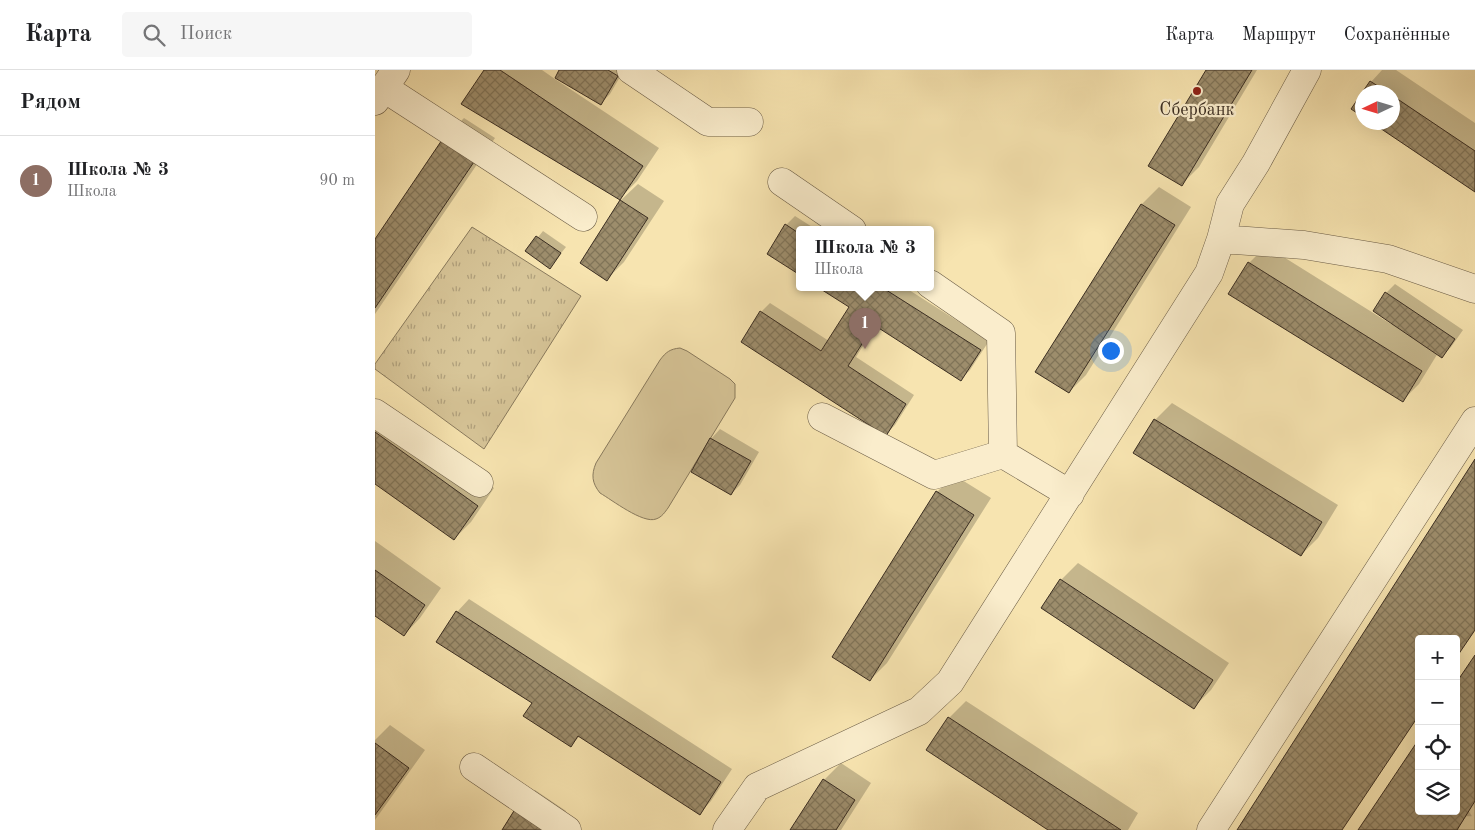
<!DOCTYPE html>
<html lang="ru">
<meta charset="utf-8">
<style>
:root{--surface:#fff;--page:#f6f6f6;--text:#202124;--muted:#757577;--line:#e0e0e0;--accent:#111827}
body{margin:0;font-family:"Old Standard TT",serif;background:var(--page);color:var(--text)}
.controls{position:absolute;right:15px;bottom:15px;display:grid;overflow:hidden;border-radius:5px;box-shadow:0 5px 20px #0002}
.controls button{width:45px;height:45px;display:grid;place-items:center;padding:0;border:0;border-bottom:1px solid var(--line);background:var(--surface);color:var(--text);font:25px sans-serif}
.compass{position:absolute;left:980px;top:15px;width:45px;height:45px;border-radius:50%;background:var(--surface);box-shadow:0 5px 20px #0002;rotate:266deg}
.you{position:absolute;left:735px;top:280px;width:18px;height:18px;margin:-12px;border:4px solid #fff;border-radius:50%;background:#1a73e8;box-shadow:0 0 0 8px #1a73e833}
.badge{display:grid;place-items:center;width:32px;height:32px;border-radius:50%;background:var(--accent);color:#fff;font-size:16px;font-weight:700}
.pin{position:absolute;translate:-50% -41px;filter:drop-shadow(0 1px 2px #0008)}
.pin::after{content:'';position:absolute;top:26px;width:18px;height:15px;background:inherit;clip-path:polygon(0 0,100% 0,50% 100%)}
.popup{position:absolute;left:421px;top:156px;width:138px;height:65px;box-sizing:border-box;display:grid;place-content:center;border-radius:5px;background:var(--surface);filter:drop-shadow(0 1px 4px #0005);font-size:16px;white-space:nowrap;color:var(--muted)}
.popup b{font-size:19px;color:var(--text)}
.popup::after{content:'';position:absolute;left:50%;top:100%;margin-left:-10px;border:10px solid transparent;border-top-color:var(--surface)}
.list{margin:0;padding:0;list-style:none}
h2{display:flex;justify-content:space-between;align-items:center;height:65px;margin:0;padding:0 20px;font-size:21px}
h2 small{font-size:16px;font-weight:400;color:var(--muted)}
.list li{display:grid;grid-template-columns:32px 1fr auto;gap:15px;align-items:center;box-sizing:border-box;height:90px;padding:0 20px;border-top:1px solid var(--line)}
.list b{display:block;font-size:19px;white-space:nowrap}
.list p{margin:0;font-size:16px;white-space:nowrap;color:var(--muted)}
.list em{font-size:16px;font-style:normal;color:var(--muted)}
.icon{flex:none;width:28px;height:28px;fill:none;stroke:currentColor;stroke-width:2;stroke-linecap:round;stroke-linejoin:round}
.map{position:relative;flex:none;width:1100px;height:760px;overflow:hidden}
header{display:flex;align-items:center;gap:30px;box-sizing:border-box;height:70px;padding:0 25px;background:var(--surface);border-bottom:1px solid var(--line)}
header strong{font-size:24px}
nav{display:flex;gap:28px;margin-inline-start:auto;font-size:18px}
.search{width:350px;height:45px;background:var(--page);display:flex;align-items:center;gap:12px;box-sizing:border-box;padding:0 18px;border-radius:5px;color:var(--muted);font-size:19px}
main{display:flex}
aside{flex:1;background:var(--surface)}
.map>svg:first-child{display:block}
.forest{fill:url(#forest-firs);stroke:#897a5d}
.park{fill:url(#park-tufts);stroke:#897a5d}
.pitch{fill:#d7c598;stroke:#897a5d}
.shadow{fill:#0003}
.building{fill:url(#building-cross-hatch);stroke:#3b2e22}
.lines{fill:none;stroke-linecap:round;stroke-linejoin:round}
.minor-casing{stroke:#6a5c46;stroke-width:29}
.minor{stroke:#faedcc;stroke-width:28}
.poi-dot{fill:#8f2418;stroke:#faedcc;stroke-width:2}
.labels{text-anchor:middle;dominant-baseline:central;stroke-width:4.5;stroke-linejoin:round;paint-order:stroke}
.poi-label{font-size:18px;fill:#3b2e22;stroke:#faedcc}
</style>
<header>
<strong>Карта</strong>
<div class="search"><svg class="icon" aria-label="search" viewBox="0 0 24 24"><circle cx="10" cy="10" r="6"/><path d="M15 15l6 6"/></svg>Поиск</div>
<nav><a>Карта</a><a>Маршрут</a><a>Сохранённые</a></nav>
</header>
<main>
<aside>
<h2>Рядом<small></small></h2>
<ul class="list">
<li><span class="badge" style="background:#8d6e63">1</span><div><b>Школа № 3</b><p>Школа</p></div><em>90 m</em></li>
</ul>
</aside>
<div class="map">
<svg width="1100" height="760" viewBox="0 0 1100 760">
<defs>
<pattern id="forest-firs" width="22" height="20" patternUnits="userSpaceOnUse" patternTransform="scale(1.25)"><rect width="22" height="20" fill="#d7c598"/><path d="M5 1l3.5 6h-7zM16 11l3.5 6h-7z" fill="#b0a07c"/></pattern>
<pattern id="park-tufts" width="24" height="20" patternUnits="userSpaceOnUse" patternTransform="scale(1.25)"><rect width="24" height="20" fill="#d7c598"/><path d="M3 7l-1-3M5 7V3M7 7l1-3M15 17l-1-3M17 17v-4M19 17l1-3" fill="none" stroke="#b0a07c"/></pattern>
<pattern id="building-cross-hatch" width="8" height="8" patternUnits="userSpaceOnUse" patternTransform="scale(1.25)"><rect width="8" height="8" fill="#9d8d6c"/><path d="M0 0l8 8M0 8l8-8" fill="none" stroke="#817458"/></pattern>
</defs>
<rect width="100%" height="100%" fill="#f7e4b0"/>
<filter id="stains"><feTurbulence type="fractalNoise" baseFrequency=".004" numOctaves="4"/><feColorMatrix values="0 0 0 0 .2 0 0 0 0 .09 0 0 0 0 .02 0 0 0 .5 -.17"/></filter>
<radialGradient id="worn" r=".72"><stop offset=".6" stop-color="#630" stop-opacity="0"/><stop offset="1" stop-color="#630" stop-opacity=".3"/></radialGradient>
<path class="forest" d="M1100,720V760H1072Z"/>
<path class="park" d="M97,157L206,226L109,379L0,299V294Z"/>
<path class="pitch" d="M305,278L312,281L355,309L360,314V328L293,438C290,442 287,447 281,449C268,454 237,430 225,423C217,413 216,405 221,393L285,290C291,282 295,279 305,278Z"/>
<path class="shadow" d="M110,0H167L180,9L185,0H249L235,24L226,33L182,7L180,9L284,78L262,111L245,128Z
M833,0H882L824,97L807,114Z
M1007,0H1021L1100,53V120L1018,52V22H989L996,12Z
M89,48L120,68L0,244V171L72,65Z
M263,114L289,131L249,192L232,209L207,193L246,130Z
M784,117L816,137L711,305L694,322L662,302L767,134Z
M420,146L442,160H425V204L411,155Z
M168,161L191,177L175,197L152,181Z
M891,176L1016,254L1018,253L1011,223L1020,214L1088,260L1076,277L1067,286L1063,283L1044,314L1027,331L874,193Z
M447,218H531L614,271L595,300L586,309L501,255L481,287L539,325L520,355L511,364L386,242L395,233L454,271L476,237Z
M0,333L119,418L96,452L79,469L0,412Z
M797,333L963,435L943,468L926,485L780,350Z
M345,359L384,382L365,415L356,424L317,401L336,369Z
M579,405L616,428L512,593L495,610L459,587L562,422Z
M0,471L66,518L45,548L29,565L0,545Z
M703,493L854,593L836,620L819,637L668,537L686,510Z
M94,529L357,699L336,731L324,744L205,666L196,675L158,633L63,571L82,542Z
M591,631L763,743L753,760H675L574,648Z
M15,655L50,680L0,750V670Z
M466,693L496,713L466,760H416L449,710Z
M160,720L191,741L179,760H128L143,737Z"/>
<path class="building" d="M109,0H125L268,96L245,130L86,34Z
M184,0H233L243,6L226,35L180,8Z
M831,0H877L807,116L773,96Z
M995,11L1012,22H988V47L976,39Z
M1018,26L1100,81V122L996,52H1018Z
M71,64L103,86L0,238V169Z
M245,130L273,148L232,211L205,193Z
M766,134L800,155L694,323L660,302Z
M410,154L425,164V205L392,184Z
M161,166L186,183L175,199L150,181Z
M873,192L1047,301L1028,332L853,224Z
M444,218H508L606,280L586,311L499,255L473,296L531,334L511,366L366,272L385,241L446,281L474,237Z
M1010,222L1080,269L1067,288L998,241Z
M779,349L947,452L926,486L758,383Z
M0,362L103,436L79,470L0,414Z
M335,368L376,391L356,425L316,402Z
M1100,389V560L1081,588V569H1044V645L967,760H862Z
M561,421L599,445L495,611L457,587Z
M0,500L50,535L29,566L0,546Z
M685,509L838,610L819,639L666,538Z
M81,541L346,712L325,745L203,666L196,677L148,646L157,633L61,572Z
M1100,585V731L1082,760H983L1044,669V741H1081V613Z
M573,647L746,760H673L551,680Z
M0,673L34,698L0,745Z
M448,709L480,730L461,760H415Z
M142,736L174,760H127Z"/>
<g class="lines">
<defs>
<path id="minor" d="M256,0L333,52H374
M9,18L208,147
M0,31L21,0
M407,112L477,160
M846,169L929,175L1013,189L1100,219
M555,214L626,263L628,384L695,424
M0,343L104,413
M447,347L559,405L628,384
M99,697L192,760
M352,760L382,717L544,641L575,612L834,203L846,169L855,134L881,93L932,0
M836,760L1100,351"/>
</defs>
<use href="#minor" class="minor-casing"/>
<use href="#minor" class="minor"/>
</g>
<circle class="poi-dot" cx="822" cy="21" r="5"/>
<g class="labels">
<g class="poi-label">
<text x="822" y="40">Сбербанк</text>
</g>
</g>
<rect width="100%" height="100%" filter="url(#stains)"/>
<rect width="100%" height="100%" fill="url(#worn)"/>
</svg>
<div class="controls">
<button>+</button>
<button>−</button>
<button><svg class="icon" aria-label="locate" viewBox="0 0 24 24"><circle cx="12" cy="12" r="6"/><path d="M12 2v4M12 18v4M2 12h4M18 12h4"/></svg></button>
<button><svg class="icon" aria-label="layers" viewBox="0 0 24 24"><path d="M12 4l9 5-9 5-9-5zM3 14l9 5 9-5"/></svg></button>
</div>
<svg class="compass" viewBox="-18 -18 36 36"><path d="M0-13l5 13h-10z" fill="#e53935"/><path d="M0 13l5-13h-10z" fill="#757577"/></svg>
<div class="you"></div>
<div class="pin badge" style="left:490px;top:279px;background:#8d6e63">1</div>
<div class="popup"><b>Школа № 3</b>Школа</div>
</div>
</main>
